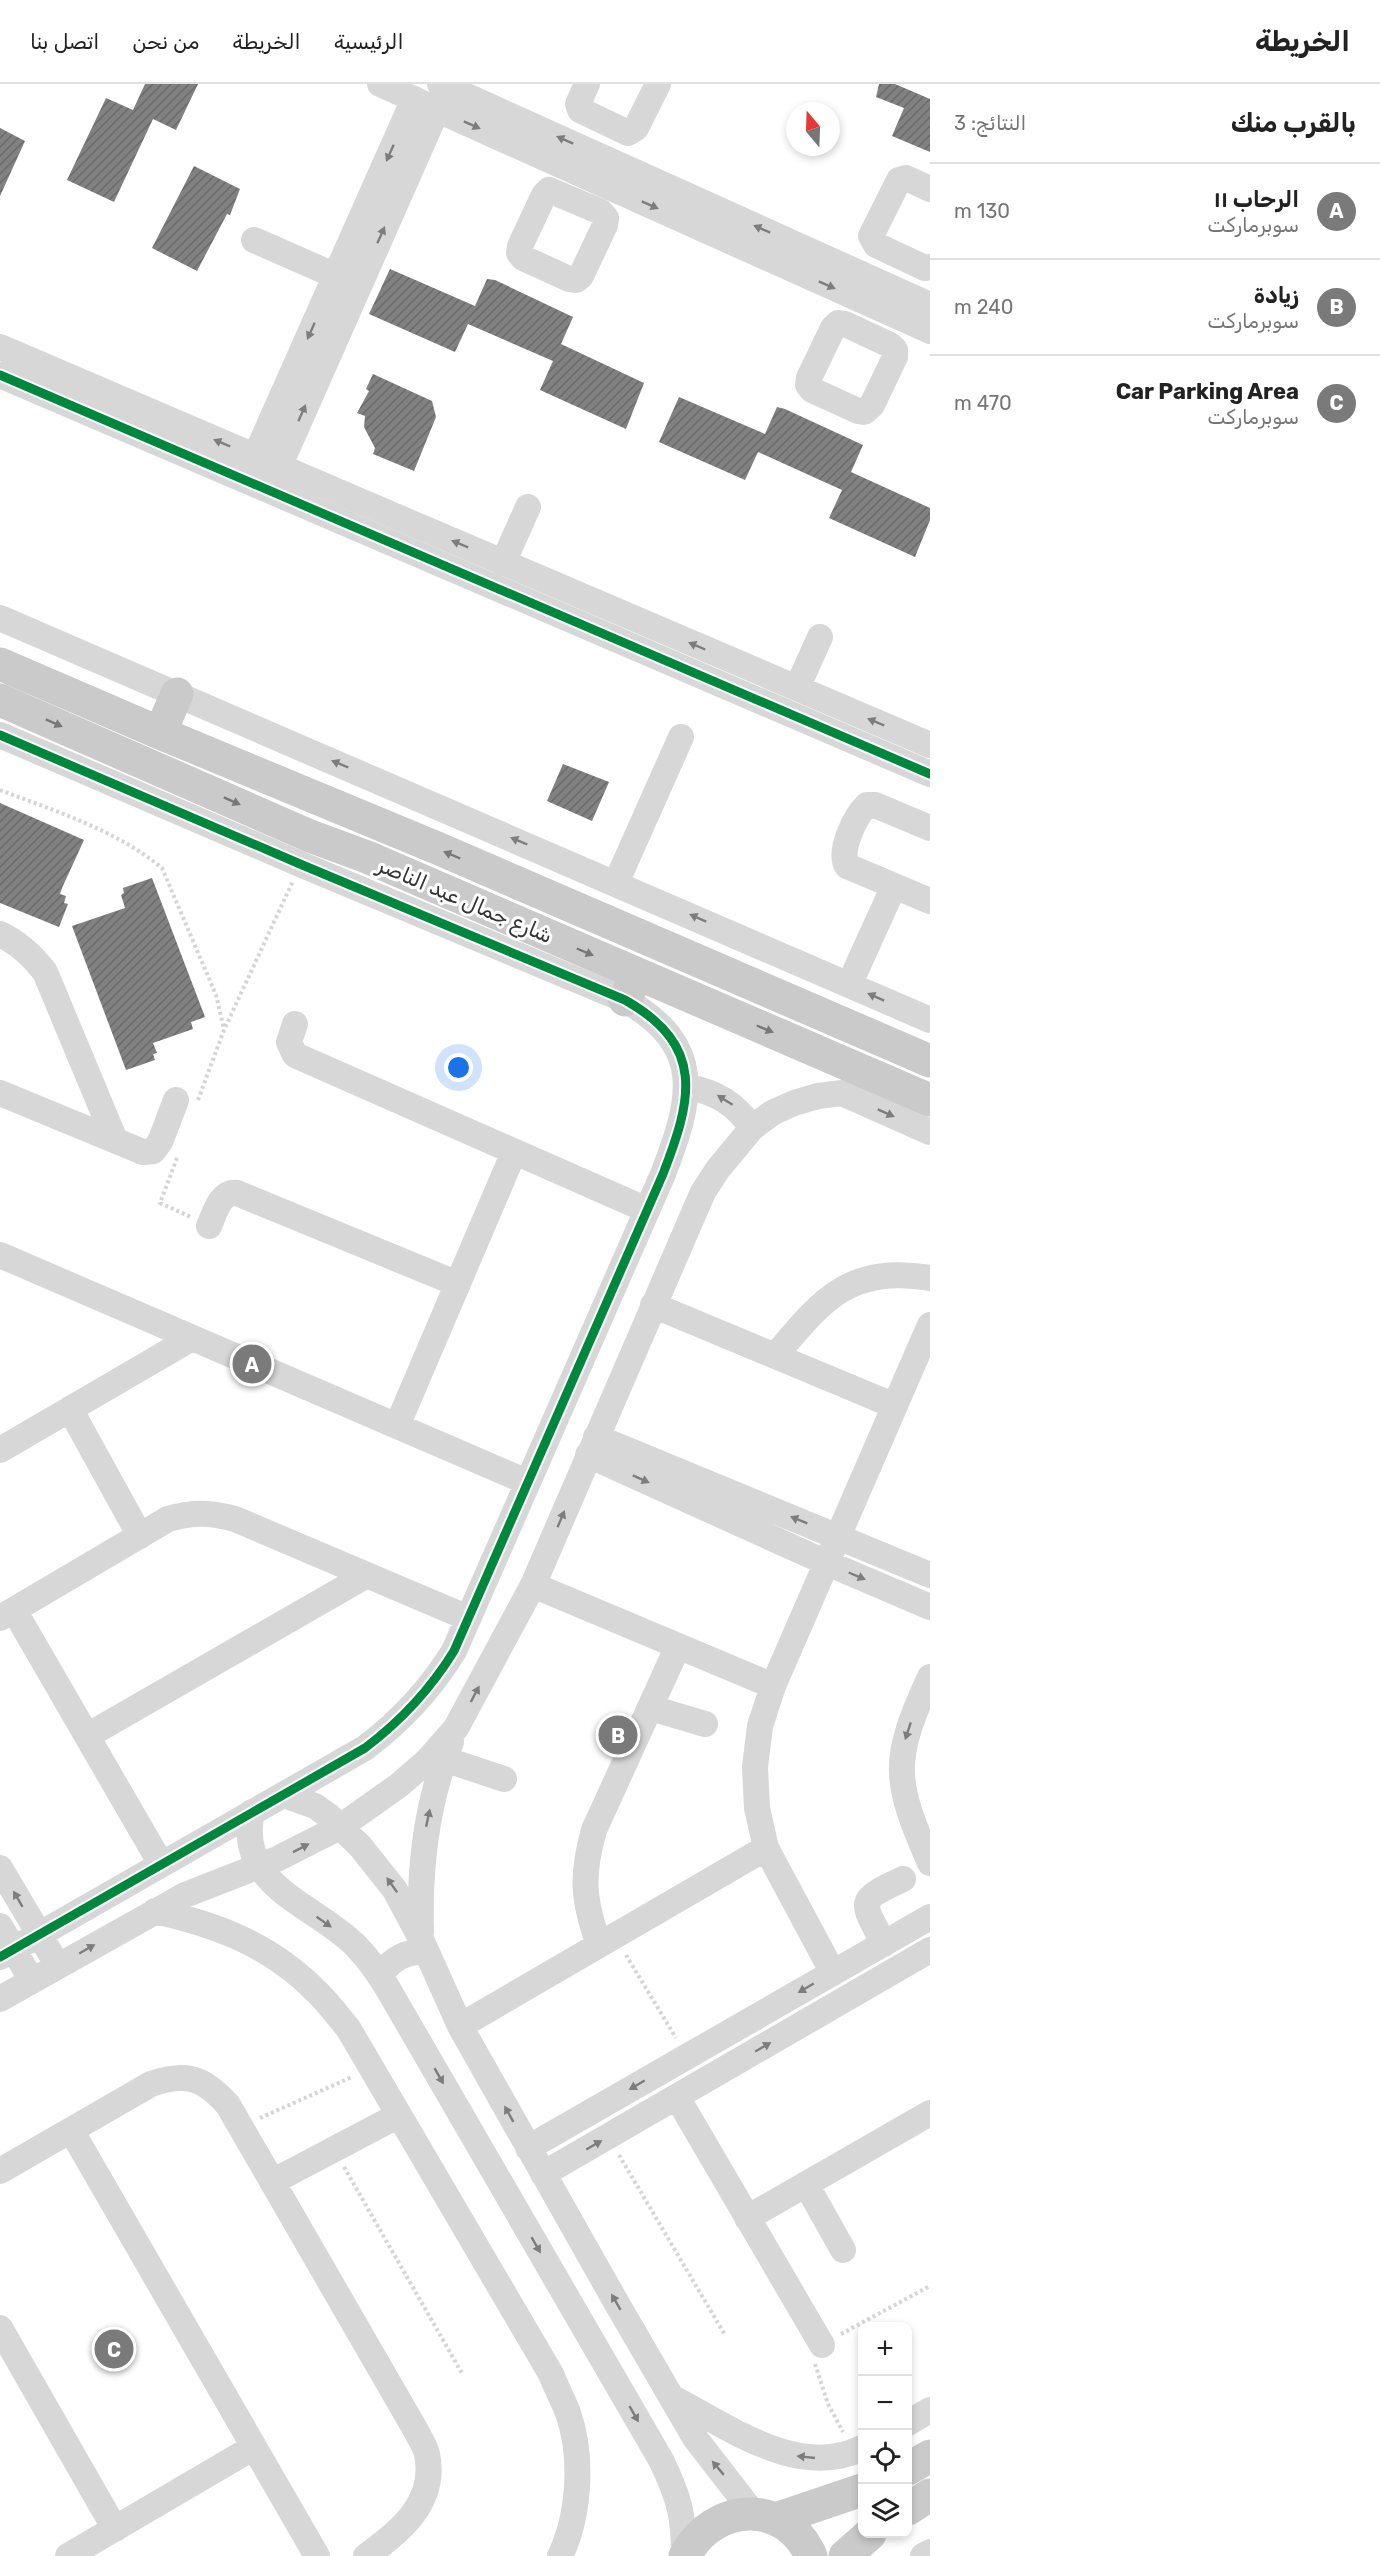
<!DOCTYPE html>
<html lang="ar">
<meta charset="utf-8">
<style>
:root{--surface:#fff;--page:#f6f6f6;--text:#222;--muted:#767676;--line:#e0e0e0;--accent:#7a7a7a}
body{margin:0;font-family:Rubik,"Noto Naskh Arabic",sans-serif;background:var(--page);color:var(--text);direction:rtl}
.controls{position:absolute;right:18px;bottom:18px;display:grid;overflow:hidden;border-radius:12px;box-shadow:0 3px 9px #0003}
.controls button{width:54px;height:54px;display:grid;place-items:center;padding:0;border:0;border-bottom:2px solid var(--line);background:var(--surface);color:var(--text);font:30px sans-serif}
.compass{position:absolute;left:786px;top:18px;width:54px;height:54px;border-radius:50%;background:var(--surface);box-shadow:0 3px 9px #0003;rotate:341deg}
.you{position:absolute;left:459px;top:984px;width:21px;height:21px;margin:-15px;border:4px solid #fff;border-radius:50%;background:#1a73e8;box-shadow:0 0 0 9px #1a73e833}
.badge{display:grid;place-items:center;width:39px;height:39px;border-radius:50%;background:var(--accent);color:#fff;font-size:20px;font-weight:700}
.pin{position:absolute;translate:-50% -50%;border:3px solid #fff;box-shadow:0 2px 6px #0006}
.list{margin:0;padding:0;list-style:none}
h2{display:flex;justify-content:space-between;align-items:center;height:78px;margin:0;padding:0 24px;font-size:26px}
h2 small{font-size:20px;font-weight:400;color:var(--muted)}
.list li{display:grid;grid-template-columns:39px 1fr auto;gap:18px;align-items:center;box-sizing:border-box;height:96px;padding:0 24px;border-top:2px solid var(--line)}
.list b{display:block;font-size:22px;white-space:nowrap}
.list p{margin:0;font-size:20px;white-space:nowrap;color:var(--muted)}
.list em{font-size:20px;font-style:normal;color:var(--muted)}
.icon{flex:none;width:33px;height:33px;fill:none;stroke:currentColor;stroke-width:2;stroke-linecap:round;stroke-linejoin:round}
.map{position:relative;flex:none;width:930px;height:2472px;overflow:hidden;direction:ltr}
header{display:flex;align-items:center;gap:36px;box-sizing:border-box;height:84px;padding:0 30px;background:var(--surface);border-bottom:2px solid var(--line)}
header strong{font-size:28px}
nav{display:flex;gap:33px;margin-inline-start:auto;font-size:21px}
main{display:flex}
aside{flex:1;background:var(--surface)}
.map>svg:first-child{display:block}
.building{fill:url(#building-hatch)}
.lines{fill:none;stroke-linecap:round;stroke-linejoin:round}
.path{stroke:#d5d5d5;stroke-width:4;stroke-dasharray:3 3;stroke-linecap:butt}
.minor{stroke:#d7d7d7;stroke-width:26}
.major{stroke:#cacaca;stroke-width:33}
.cycleway-casing{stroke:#fff;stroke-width:13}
.cycleway{stroke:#00873e;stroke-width:9}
.oneway{fill:#7d7d7d}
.oneway2{fill:#777}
.labels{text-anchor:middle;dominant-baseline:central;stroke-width:6;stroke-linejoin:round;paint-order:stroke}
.street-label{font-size:21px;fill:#333;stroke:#fff}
</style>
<header>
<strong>الخريطة</strong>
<nav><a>الرئيسية</a><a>الخريطة</a><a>من نحن</a><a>اتصل بنا</a></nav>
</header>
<main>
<aside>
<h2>بالقرب منك<small>النتائج: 3</small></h2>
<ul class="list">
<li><span class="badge">A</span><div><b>الرحاب ١١</b><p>سوبرماركت</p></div><em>130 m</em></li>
<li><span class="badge">B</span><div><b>زيادة</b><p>سوبرماركت</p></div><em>240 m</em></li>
<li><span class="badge">C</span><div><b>Car Parking Area</b><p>سوبرماركت</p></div><em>470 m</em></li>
</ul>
</aside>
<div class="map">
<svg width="930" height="2472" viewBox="0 0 930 2472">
<defs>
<pattern id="building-hatch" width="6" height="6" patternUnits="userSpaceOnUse" patternTransform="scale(1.5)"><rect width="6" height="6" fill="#818181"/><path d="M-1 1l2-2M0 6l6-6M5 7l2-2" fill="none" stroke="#6a6a6a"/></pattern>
</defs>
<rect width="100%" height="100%" fill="#fff"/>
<path class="building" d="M145,0H198L176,46L153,35L114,118L67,96L106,14L133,26Z
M879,0H895L930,15V68L892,52L904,24L876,13Z
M0,44L25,57L0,112Z
M194,82L240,105L230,131L227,130L197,187L152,164Z
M390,185L475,222L487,195L495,196L573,233L561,260L644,299L626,345L540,306L553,277L468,240L455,268L369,230Z
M373,290L432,317L436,333L414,387L373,370L375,364L364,343L365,332L357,329L369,307L366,305Z
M679,313L765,350L777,323L785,325L863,361L851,388L930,424V436L915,473L829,434L842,406L758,368L745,396L659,358Z
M563,680L609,698L592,737L547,717Z
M0,719L84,756L62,804L60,810L66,812L64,819L68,820L59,843L0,819Z
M152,794L205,933L191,938L193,945L153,959L157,969L153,970L155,976L126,986L72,842L125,824L121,811L124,809L123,804Z"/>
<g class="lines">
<path class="path" d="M0,706C55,727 116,746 162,784L216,911L224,945
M198,1016L224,946L293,797
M177,1074L160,1119L191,1133
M626,1871L676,1954
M260,2034L352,1993
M619,2071L725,2251
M344,2083L463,2291
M841,2250L930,2202
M815,2280L828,2320L843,2348"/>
<path class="minor" d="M380,0L930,247
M440,0L930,221
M587,0L578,20L580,26L628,49L636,44L658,0
M930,105L906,94L899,96L871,152L876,161L925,184L930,183
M549,106L601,128L606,134L605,141L581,192L576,196L569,195L523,174L519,169L520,162L544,111Z
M254,156L336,192
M838,239L845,240L890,261L895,266V273L872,321L864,328L858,327L812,306L808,301L809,294L833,244Z
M0,263L930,661
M0,291L930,690
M255,373L414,15
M279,383L437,26
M503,479L528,423
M0,534L930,936
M797,604L820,553
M0,651L300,780L625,916C706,962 692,1015 663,1090L454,1567C430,1606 402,1636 365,1664L0,1873
M930,744L875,721H867C855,732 838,768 847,782L930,817
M616,799L681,653
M0,850C19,859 32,871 45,888L115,1056
M849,901L894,802
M295,940L289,958L295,971L647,1126
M688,1003C716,1008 736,1020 752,1044
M0,1009L143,1068L153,1067L160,1058L176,1016
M209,1142C215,1129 220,1107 237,1109L458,1200
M0,1171L527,1398
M653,1221L895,1322
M775,1272C823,1215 849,1181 930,1194
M70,1325L140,1452
M397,1342L514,1068
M596,1353L930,1491
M0,1366L192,1254
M588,1371L827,1479L930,1523
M533,1501L773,1602
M14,1526L161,1780
M0,1534L168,1435C192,1428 210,1428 235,1435L468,1534
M930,1593C892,1676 893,1695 930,1779
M651,1624L705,1640
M87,1652L367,1491
M444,1675L504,1695
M284,1711L315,1722L329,1732L360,1762L395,1806L421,1855L460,1942L616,2218L695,2354L754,2430
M252,1728C235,1802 314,1820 355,1861C371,1877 384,1897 395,1917L661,2376C679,2413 684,2431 684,2472
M0,1784L58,1882
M155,1827C218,1841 271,1861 318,1909C329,1920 338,1932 348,1944L551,2290C556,2303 563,2316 568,2329C583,2372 580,2431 560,2472
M0,1842L32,1897
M421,1848C419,1782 426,1719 451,1658
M884,1860C861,1816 856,1817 903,1795
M599,1861C583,1816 581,1792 594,1746L678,1562
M833,1889L766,1764L757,1724L755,1683L760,1642L773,1602L930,1241
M380,1891C393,1874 405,1868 426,1867
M0,1915L185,1811L277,1775L340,1743L398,1702L428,1676L456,1644L533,1501L703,1108L718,1085L752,1044L772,1029L794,1019L818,1012L842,1009L930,1048
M460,1942L766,1764
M677,2013L822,2261
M71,2046L317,2472
M528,2064L930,1833
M0,2087L151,2000C186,1988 203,1993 228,2021L415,2345C419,2353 425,2362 427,2370C437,2418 400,2448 366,2472
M543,2090L930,1866
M272,2098L399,2031
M806,2100L843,2166
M747,2134L930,2029
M0,2244L115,2445
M671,2313C728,2342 798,2396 862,2364
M908,2339L930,2326
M68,2472L254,2363
M923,2472L930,2468"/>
<path class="major" d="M0,580L160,649L437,764L930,977
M0,616L310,752L367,773L930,1016
M160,649L177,610
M625,916L637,890
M908,2385L930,2372
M908,2425L930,2411
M776,2435L862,2406
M685,2472C713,2418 785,2414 811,2472
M845,2472L870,2450"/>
<defs>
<path id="cycleway" d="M0,291L930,690
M0,651L300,780L625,916C706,962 692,1015 663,1090L454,1567C430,1606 402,1636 365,1664L0,1873"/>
</defs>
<use href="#cycleway" class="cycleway-casing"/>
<use href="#cycleway" class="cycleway"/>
</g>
<defs><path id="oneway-solid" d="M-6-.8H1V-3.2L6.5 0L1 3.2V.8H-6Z" transform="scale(1.5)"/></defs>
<g class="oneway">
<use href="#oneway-solid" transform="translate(472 41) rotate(24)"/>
<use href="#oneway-solid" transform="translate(565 56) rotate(-156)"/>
<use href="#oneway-solid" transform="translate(390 69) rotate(114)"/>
<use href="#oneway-solid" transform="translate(650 121) rotate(24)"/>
<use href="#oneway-solid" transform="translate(762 145) rotate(-156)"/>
<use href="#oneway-solid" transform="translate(381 151) rotate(-66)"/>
<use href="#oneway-solid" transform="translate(827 201) rotate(24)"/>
<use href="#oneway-solid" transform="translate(311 247) rotate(114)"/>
<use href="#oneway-solid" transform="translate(302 329) rotate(-66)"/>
<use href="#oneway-solid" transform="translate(222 359) rotate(-157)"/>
<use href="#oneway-solid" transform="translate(460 460) rotate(-157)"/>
<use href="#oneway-solid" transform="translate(697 562) rotate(-157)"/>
<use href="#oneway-solid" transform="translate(876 638) rotate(-157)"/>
<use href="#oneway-solid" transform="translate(340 680) rotate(-157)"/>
<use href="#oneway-solid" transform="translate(519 757) rotate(-157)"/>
<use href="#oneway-solid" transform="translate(698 834) rotate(-156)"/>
<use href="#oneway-solid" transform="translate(876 913) rotate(-156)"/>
<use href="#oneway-solid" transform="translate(725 1016) rotate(-148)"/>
<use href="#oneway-solid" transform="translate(886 1029) rotate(24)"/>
<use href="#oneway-solid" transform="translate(641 1395) rotate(24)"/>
<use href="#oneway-solid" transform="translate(561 1435) rotate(-67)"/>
<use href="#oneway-solid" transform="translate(799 1436) rotate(-158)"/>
<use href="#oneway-solid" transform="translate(857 1492) rotate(23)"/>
<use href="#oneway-solid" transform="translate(475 1610) rotate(-62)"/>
<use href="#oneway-solid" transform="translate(908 1647) rotate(108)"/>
<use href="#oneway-solid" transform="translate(428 1734) rotate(-78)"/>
<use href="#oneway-solid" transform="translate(301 1764) rotate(-27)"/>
<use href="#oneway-solid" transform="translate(392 1801) rotate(-125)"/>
<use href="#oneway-solid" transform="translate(18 1815) rotate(-120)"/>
<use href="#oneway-solid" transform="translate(324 1838) rotate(35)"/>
<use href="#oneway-solid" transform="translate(87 1865) rotate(-30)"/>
<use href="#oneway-solid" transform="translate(806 1904) rotate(150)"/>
<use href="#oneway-solid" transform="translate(763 1963) rotate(-30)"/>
<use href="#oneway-solid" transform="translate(439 1992) rotate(60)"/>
<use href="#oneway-solid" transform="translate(637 2001) rotate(150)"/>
<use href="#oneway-solid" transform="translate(509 2030) rotate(-119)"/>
<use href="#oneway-solid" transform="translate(594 2061) rotate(-30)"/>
<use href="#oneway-solid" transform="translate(536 2161) rotate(60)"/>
<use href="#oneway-solid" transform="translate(616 2218) rotate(-120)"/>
<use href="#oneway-solid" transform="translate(634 2330) rotate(60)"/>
<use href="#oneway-solid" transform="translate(806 2373) rotate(-174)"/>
<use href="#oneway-solid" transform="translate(718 2384) rotate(-130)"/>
</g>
<g class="oneway2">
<use href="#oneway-solid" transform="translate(54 639) rotate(24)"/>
<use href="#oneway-solid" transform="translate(232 717) rotate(24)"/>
<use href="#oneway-solid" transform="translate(452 771) rotate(-157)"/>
<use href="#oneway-solid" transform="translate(585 868) rotate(23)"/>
<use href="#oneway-solid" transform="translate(765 945) rotate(23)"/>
</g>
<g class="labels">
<g class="street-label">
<text transform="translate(465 816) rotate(23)">شارع جمال عبد الناصر</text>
</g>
</g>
</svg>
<div class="controls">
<button>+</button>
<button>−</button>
<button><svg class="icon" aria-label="locate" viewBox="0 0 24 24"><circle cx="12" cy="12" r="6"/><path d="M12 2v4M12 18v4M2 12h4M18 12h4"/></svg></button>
<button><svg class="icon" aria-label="layers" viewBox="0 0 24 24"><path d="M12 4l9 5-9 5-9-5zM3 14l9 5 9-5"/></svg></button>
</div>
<svg class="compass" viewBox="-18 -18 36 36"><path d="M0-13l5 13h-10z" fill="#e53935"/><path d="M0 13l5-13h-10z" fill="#767676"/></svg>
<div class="you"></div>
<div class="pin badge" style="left:252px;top:1280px">A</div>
<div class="pin badge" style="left:618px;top:1651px">B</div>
<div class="pin badge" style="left:114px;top:2265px">C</div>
</div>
</main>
